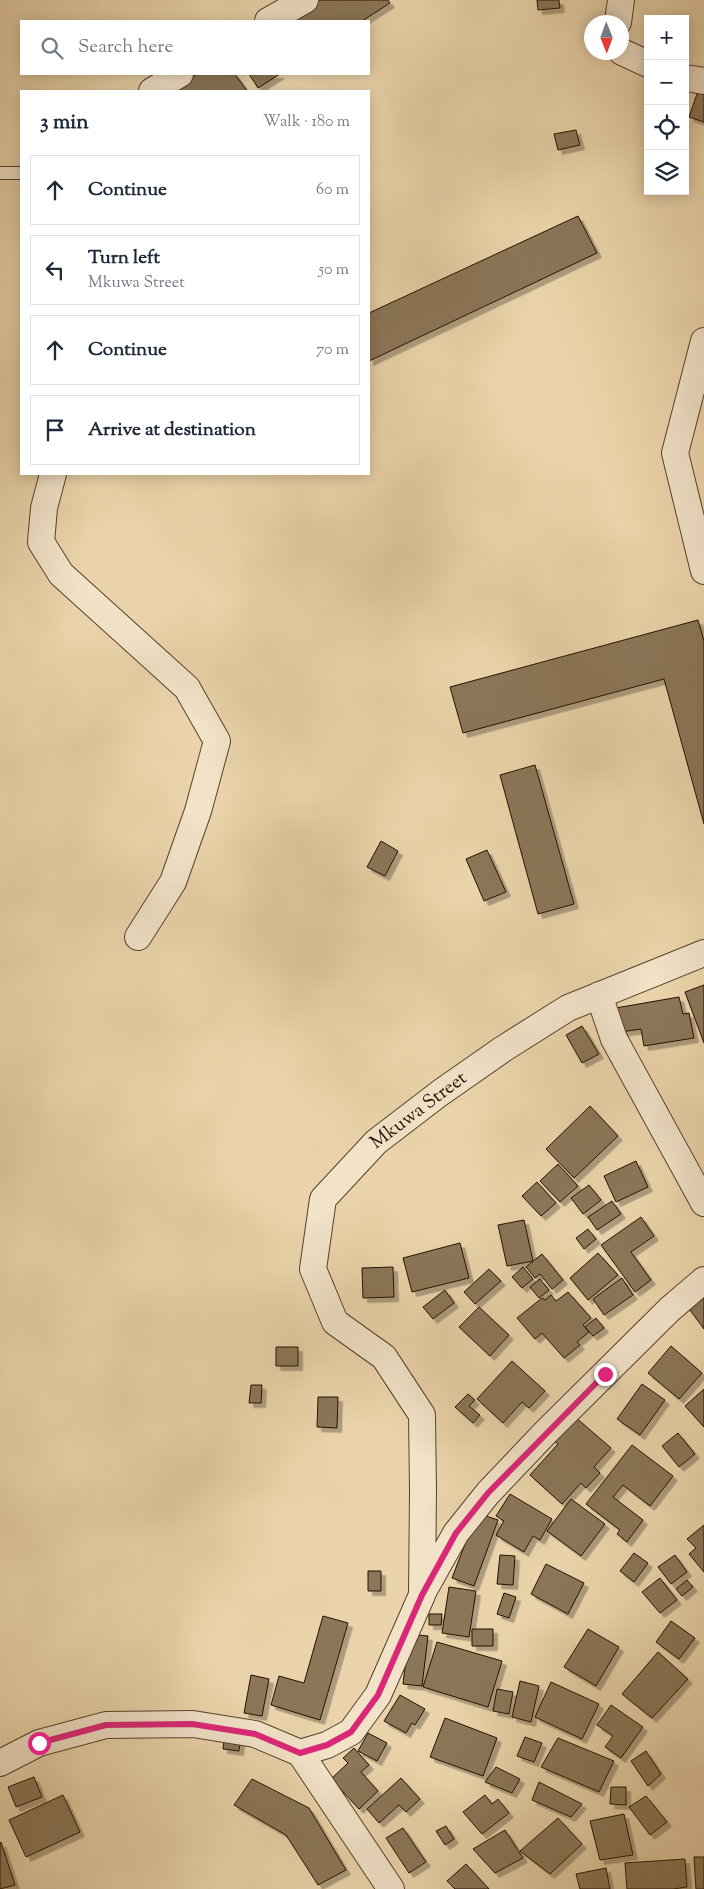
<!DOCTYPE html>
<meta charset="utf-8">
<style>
:root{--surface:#fff;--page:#f6f6f7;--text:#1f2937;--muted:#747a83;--line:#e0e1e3}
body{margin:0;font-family:"Sorts Mill Goudy",serif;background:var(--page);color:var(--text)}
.controls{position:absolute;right:15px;top:15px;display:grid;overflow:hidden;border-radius:0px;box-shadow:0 2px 12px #0003}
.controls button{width:45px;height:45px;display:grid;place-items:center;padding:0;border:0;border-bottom:1px solid var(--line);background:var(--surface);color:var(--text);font:25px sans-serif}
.compass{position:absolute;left:584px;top:15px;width:45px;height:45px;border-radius:50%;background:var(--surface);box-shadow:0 2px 12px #0003;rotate:179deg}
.stop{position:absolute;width:15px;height:15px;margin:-11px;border:4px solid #db2777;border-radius:50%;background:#fff}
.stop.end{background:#db2777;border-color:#fff;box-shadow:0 1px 5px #0008}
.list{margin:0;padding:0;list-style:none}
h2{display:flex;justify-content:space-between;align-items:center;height:65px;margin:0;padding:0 20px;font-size:21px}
h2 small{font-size:16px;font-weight:400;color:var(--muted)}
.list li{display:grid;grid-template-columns:32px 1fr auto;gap:15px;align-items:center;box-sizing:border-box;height:70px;margin:0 10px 10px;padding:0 10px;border:1px solid var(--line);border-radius:0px}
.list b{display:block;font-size:19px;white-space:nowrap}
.list p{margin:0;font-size:16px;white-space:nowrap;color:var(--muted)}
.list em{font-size:16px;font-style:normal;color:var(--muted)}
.icon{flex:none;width:28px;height:28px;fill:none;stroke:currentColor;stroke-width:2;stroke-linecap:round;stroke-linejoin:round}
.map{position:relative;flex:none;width:704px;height:1889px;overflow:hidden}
.search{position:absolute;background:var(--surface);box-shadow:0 2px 12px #0003;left:20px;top:20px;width:350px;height:55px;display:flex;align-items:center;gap:12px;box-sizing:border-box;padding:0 18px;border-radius:0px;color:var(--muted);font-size:19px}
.panel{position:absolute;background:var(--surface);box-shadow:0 2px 12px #0003;left:20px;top:90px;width:350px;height:385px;border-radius:0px}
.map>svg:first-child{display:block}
.building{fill:#8b7659;stroke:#241102;filter:url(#shadow)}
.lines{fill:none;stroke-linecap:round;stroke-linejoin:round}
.lane-casing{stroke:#56422c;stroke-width:14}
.street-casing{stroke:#56422c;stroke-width:28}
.lane{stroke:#f1e2c8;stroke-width:12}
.street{stroke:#f1e2c8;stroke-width:26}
.route{stroke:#db2777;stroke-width:6}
.labels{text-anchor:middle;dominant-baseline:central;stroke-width:4;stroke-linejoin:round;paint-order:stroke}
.street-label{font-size:19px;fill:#241102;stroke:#f1e2c8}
</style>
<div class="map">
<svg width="704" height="1889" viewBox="0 0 704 1889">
<defs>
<filter id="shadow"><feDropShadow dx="4.5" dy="4.5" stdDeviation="0" flood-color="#0004"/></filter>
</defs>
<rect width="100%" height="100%" fill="#ead3aa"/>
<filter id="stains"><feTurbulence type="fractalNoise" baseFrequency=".004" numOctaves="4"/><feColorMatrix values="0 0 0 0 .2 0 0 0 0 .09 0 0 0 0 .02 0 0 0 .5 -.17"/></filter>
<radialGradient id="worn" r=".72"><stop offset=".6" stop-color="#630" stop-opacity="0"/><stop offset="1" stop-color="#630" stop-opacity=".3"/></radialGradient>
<path class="building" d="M317,0H388L390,3L362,21H283Z
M537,0H559L560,8L538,10Z
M197,74H235L247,91H170Z
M249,74H280L258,88Z
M698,91L704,93V122L689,117Z
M576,130L580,145L558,150L554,134Z
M578,216L597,253L369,361V313Z
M698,620L704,641V824L664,679L463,733L450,687Z
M535,765L574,904L538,914L500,775Z
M381,841L398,851L385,876L367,867Z
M487,850L506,892L484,901L466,859Z
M704,985V1043L685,992Z
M679,997L683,1014L689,1013L694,1038L644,1046L641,1029L614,1033L610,1009Z
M582,1026L599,1054L582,1063L566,1035Z
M590,1106L618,1136L574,1178L546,1149Z
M636,1161L648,1187L616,1202L604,1176Z
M558,1164L578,1186L560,1202L540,1181Z
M537,1182L556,1203L541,1216L522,1196Z
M589,1185L601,1200L583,1214L571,1198Z
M612,1201L621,1214L597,1230L588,1217Z
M641,1217L654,1236L631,1252L651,1280L635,1292L601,1245Z
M524,1220L533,1261L507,1266L498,1225Z
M588,1229L596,1239L584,1249L576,1238Z
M460,1243L469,1278L412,1292L403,1258Z
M598,1253L618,1275L588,1300L570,1278Z
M542,1254L563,1280L552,1289L540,1274L535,1278L526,1267Z
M393,1267L394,1297L363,1298L362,1268Z
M523,1267L533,1279L522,1288L512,1277Z
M489,1269L501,1281L475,1304L464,1292Z
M622,1278L633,1295L604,1315L593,1299Z
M540,1279L549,1290L539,1298L530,1287Z
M445,1290L454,1303L433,1319L423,1307Z
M568,1292L591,1318L583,1325L589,1332L577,1342L580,1345L564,1358L542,1333L535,1339L517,1318L542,1298L545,1300L551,1295L556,1301Z
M704,1294V1329L687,1306Z
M479,1307L509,1335L490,1356L459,1327Z
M596,1318L604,1328L593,1336L585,1327Z
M671,1346L702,1373L679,1399L648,1373Z
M276,1347H298V1366H276Z
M512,1361L545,1391L529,1408L522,1402L503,1423L477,1399Z
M642,1384L665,1400L640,1435L617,1419Z
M251,1385H262L261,1403H249Z
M704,1389V1427L685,1406Z
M468,1394L475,1400L469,1406L480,1415L473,1423L455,1407Z
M318,1397H338L337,1428L317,1427Z
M574,1416L611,1448L594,1467L600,1473L586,1488L581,1483L562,1504L530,1475L558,1444L553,1440Z
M678,1433L695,1454L679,1467L662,1446Z
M632,1445L673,1476L650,1506L623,1485L613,1497L643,1520L627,1542L617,1534L620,1530L586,1504Z
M510,1494L552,1519L540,1540L533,1536L524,1552L496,1535L504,1521L496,1516Z
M571,1499L605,1524L581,1556L547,1531Z
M477,1513L498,1520L474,1586L452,1578Z
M704,1525V1572L689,1554L696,1548L687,1539Z
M634,1553L648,1563L634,1582L620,1571Z
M500,1555L515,1556L513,1585L497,1584Z
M675,1555L687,1572L671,1584L658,1567Z
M546,1564L584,1583L568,1614L531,1594Z
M368,1571H381V1591H368Z
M660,1578L677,1600L660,1613L642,1592Z
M687,1580L693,1587L682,1596L676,1589Z
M449,1587L476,1591L469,1637L442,1633Z
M504,1593L516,1597L509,1618L497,1614Z
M429,1614H442L441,1625H429Z
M323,1616L348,1623L320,1720L271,1705L279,1676L304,1683Z
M671,1621L695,1638L679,1659L656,1642Z
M472,1629H493V1646H472Z
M588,1629L619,1647L596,1686L564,1667Z
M409,1634L428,1636L422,1686L403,1684Z
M437,1642L502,1661L488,1707L423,1687Z
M658,1652L688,1679L652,1718L622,1694Z
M251,1675L269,1679L262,1716L244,1713Z
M520,1681L539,1686L531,1722L512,1717Z
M551,1682L599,1704L582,1739L535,1717Z
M497,1689L513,1692L509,1714L493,1711Z
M400,1695L425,1709L415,1725L412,1723L406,1733L384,1721Z
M611,1705L643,1727L621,1758L605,1747L613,1736L597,1725Z
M445,1718L497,1738L483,1776L430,1757Z
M368,1733L387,1743L377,1761L358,1751Z
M525,1737L542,1743L534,1762L517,1756Z
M558,1738L614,1761L599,1792L541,1767Z
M224,1740L240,1741L239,1751L223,1749Z
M354,1748L369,1765L361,1772L378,1791L359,1809L331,1779L348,1763L343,1758Z
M646,1751L661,1774L648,1786L631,1761Z
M496,1767L520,1779L512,1793L485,1782Z
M34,1777L42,1797L16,1807L8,1787Z
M401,1778L420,1799L406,1812L399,1805L379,1823L367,1809Z
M252,1779L309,1808L346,1870L318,1885L286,1835L234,1805Z
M539,1782L582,1804L571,1817L532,1800Z
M611,1787H626V1805L610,1804Z
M63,1795L80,1832L26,1857L9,1820Z
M485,1795L492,1804L498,1799L509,1813L482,1834L463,1812Z
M646,1796L667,1822L650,1835L629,1807Z
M624,1814L633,1855L600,1860L590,1821Z
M558,1818L582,1844L550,1874L520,1851Z
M446,1826L454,1839L445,1845L436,1831Z
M403,1828L426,1862L409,1873L386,1838Z
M505,1830L523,1858L495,1873L473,1849Z
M1,1842L15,1885L0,1889V1843Z
M694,1857H704V1889H696Z
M685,1859L687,1887L673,1889H627L625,1863Z
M466,1864L489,1889H455L447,1881Z
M606,1868L610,1889H580L576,1874Z"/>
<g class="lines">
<defs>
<path id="lane" d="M0,173H21"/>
<path id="street" d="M268,21L305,0
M618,22L621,0
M622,52L648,64
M685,78L704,81
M152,91L180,74
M704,341L675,453L704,571
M53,474L44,508L41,542L61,574L187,688L217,741L198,811L173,882L138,937
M599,995L614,1039L704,1203
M423,1592L456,1533L488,1493L545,1433L670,1309L704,1280
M300,1753L327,1745L351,1732L378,1695L422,1595L423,1491L422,1415L384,1357L335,1322L313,1269L323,1199L376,1142L440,1093L503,1049L568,1008L704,953
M0,1763L39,1743L106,1725L193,1724L255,1734L300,1753L391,1889"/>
</defs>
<use href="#lane" class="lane-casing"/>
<use href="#street" class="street-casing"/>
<use href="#lane" class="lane"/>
<use href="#street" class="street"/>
</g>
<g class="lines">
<path class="route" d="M39,1743L106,1725L192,1724L255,1734L300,1753L327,1745L351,1732L378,1695L422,1595L456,1533L488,1493L605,1374"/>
</g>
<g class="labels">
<g class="street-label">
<text transform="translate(419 1111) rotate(-37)">Mkuwa Street</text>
</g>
</g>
<rect width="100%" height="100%" filter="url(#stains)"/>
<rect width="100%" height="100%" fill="url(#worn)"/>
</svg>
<div class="controls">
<button>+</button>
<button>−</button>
<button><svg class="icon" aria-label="locate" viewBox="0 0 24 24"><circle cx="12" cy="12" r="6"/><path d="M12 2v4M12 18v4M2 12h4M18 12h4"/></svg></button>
<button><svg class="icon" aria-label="layers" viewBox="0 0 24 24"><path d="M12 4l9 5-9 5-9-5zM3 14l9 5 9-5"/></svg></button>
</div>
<svg class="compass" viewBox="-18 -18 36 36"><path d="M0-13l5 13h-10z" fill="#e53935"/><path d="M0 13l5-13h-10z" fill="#747a83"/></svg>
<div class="stop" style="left:39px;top:1743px"></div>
<div class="stop end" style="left:605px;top:1374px"></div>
<div class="search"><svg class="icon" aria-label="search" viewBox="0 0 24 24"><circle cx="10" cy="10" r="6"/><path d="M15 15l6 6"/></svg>Search here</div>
<section class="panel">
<h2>3 min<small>Walk · 180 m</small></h2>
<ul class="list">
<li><svg class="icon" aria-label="ahead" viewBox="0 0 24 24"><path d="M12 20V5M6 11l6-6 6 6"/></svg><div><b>Continue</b></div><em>60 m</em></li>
<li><svg class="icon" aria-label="left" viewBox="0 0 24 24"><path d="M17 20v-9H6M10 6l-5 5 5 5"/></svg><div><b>Turn left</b><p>Mkuwa Street</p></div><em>50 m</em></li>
<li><svg class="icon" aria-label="ahead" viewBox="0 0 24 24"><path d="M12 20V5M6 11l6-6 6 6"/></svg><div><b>Continue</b></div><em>70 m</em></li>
<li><svg class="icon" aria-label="arrive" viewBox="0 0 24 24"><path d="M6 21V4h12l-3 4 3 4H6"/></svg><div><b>Arrive at destination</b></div></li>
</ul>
</section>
</div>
